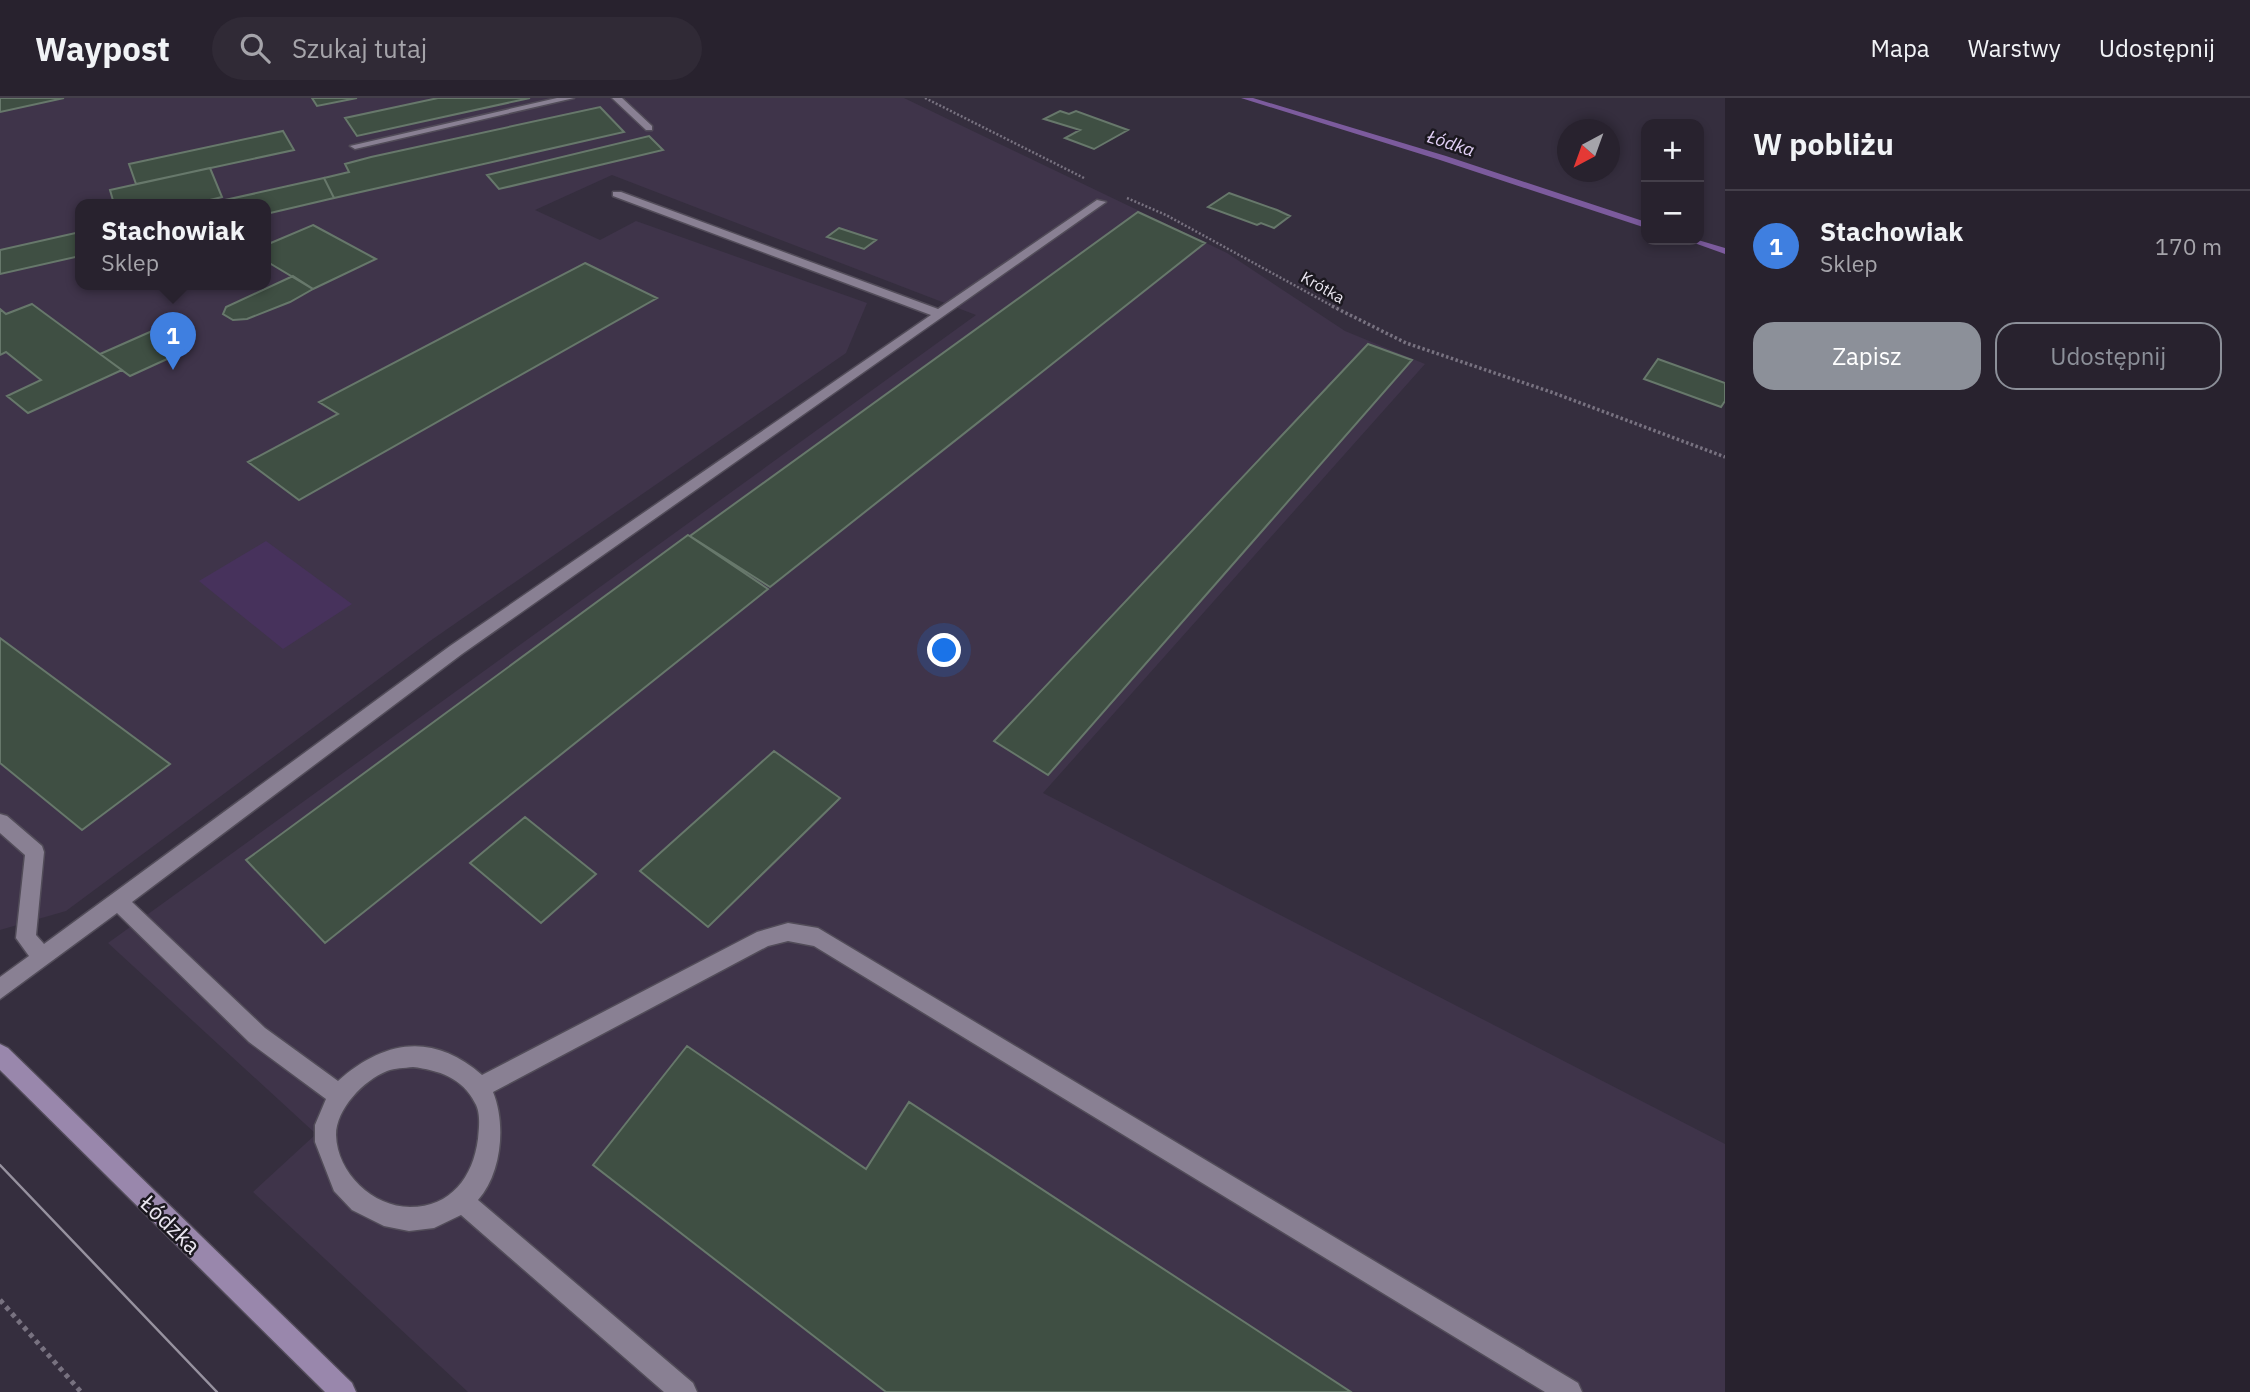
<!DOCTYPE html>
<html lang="pl">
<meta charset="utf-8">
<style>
:root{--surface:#28222e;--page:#302a36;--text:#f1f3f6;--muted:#a5a4aa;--line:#443f4a;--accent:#8c9099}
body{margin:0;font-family:"IBM Plex Sans",sans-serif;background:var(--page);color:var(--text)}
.controls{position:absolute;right:21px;top:21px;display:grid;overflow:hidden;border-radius:14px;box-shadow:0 4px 10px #0003}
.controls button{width:63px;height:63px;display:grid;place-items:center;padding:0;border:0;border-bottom:2px solid var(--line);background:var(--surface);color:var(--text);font:35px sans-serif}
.compass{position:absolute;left:1557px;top:21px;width:63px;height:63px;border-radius:50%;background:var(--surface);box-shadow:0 4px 10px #0003;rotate:221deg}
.you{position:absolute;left:945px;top:553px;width:24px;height:24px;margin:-18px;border:5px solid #fff;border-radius:50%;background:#1a73e8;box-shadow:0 0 0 10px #1a73e833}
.badge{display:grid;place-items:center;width:46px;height:46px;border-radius:50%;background:var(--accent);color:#fff;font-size:23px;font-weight:700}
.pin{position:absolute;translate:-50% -58px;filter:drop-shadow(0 2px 4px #0008)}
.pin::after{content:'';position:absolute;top:37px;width:24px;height:21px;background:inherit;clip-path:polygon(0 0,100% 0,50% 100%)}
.popup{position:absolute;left:75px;top:101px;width:196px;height:91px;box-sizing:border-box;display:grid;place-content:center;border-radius:14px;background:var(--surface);filter:drop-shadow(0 2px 5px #0005);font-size:23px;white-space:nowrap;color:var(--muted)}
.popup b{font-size:26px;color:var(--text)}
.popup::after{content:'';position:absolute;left:50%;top:100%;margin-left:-14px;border:14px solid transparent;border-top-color:var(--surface)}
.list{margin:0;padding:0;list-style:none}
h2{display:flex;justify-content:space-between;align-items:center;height:91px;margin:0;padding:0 28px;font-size:30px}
h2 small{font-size:23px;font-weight:400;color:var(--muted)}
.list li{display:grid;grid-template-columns:46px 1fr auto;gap:21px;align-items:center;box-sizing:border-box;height:112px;padding:0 28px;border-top:2px solid var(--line)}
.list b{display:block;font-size:26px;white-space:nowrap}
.list p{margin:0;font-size:23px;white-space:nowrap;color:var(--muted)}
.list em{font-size:23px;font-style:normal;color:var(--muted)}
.actions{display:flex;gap:14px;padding:21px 28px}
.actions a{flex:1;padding:16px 0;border:2px solid var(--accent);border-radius:21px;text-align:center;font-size:24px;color:var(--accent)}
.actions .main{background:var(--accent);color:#fff}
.icon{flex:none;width:38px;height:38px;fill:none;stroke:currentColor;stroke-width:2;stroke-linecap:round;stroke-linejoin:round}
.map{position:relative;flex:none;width:1725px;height:1294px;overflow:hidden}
header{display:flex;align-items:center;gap:42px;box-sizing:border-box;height:98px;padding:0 35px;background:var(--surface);border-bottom:2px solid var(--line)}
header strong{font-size:33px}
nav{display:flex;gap:38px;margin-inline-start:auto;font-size:24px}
.search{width:490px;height:63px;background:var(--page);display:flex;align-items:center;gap:18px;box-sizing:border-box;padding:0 24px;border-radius:38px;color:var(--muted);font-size:26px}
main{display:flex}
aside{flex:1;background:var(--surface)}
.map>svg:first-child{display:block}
.built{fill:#3f344a;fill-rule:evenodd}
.green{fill:#47325c}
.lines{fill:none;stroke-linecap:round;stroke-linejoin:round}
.stream{fill:#7c5b9d;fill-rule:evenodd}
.building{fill:#3f4f43;stroke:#67786b;stroke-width:2}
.service-casing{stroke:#524c59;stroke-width:3}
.secondary-casing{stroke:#524c59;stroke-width:3}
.path-far2{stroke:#787280;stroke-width:2.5;stroke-dasharray:2 2;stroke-linecap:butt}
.path-far1{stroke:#787280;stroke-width:3.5;stroke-dasharray:2.5 2.5;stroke-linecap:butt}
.path{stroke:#787280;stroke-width:5;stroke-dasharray:4.5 4.5;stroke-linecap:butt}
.service{fill:#898093;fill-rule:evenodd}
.secondary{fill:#9987ac;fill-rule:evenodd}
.tram{stroke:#97929f;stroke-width:2.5}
.labels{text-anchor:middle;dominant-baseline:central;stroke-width:5;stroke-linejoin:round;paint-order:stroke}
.far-street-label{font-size:16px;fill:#eae6f0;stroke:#1b181f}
.far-water-label{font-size:18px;font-style:italic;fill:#e2d0f6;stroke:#1b181f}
.near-street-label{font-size:23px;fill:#eae6f0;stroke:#1b181f}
</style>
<header>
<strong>Waypost</strong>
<div class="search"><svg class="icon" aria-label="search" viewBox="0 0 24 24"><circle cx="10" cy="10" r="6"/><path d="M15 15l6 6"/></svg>Szukaj tutaj</div>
<nav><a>Mapa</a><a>Warstwy</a><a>Udostępnij</a></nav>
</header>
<main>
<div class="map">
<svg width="1725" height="1294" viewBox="0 0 1725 1294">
<rect width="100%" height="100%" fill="#352e3e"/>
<path class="built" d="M0,0H904L1227,155L1345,233L1425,266L1043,695L1725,1046V1294H468L253,1094L316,1036L108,845L976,217L612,77L535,112L600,142L636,123L867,205L846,255L430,543L66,813L0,832ZM80,106H266V186H80Z"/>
<path class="green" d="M266,443L352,506L283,551L199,483Z"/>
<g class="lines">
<path class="stream" d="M1241,0H1253L1446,58L1646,124V130L1440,62Z
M1686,142H1698L1725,150V156Z"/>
</g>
<path class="building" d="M0,0H64L0,14Z
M312,0H357L317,8Z
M438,0H530L357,38L345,20Z
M600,9L624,34L334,100L324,80L349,74L345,66L371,59Z
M1060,13L1069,16L1076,13L1128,32L1094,51L1065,40L1080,32L1044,21Z
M283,33L294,52L136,86L129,66Z
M649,38L663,52L499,91L487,77Z
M210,70L222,99L194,106H114L110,92Z
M324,80L334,100L266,116V106H207Z
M1229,95L1277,112L1290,118L1274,130L1261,125L1257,127L1208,109Z
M1138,114L1205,145L770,489L690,438Z
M313,127L376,161L313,191L266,163V147Z
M839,130L876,142L864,151L827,139Z
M80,134V158L0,176V152Z
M585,165L657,200L299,402L248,364L338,316L319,304Z
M293,178L313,191L290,204L247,221L233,222L223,216L226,209Z
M32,206L100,256L122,272L28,315L7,298L41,282L6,254L0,257V211L6,216Z
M159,230L189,251L130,278L100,256Z
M1368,246L1412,262L1048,677L994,643Z
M1658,261L1725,285V303L1721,309L1644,281Z
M688,437L768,491L325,845L246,762Z
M0,540L170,666L82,732L0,665Z
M774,653L840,700L708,829L640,773Z
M525,719L596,776L541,825L470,765Z
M687,948L866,1071L909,1004L1351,1294H886L593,1067Z"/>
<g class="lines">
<defs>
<path id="service" d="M557,0H574L355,51L350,48Z
M612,0H622L652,28V32H646Z
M613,94H621L938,211L1097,102L1106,104L462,556L132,804L265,930L338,983C384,942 433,934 482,977L757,834L788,825L818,830L1578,1285L1582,1294H1545L814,848L788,843L768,848L493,994C506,1026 502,1075 478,1102L693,1285L697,1294H664L461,1117L434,1130L409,1133L384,1128L352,1112L334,1093L315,1044V1027L326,1001L249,944L117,815L0,901V879L29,858L16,840L25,757L0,735V716L7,718L42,748L44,754L36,837L44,846L450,548L931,217L613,98ZM413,969C438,972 463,980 475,1005C481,1015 479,1030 478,1041C473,1079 451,1109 410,1109C373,1109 337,1075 336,1037C336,1011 364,982 387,973C395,970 404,970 413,969Z"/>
<path id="secondary" d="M0,946L8,950L352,1285L356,1294H325L0,972Z"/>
</defs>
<use href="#service" class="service-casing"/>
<use href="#secondary" class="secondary-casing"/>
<path class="path-far2" d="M925,0L1084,80
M1127,100L1166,117L1336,210"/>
<path class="path-far1" d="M1332,208L1406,245L1551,294L1725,359"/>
<path class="path" d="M0,1202L81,1294"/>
<use href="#service" class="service"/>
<use href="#secondary" class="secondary"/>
<path class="tram" d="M0,1067L217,1294"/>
</g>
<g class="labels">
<g class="far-street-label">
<text transform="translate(1323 189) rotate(30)">Krótka</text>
</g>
<g class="far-water-label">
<text transform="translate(1451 45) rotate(18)">Łódka</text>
</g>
<g class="near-street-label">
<text transform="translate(171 1126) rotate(44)">Łódzka</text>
</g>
</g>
</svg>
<div class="controls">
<button>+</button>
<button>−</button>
</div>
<svg class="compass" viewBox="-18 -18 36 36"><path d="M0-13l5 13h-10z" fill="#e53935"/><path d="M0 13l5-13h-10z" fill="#a5a4aa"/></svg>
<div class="you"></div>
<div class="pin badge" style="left:173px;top:272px;background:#3f7fe0">1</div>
<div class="popup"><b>Stachowiak</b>Sklep</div>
</div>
<aside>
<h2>W pobliżu<small></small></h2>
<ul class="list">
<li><span class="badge" style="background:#3f7fe0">1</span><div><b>Stachowiak</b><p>Sklep</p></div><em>170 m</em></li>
</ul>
<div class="actions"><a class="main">Zapisz</a><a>Udostępnij</a></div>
</aside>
</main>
